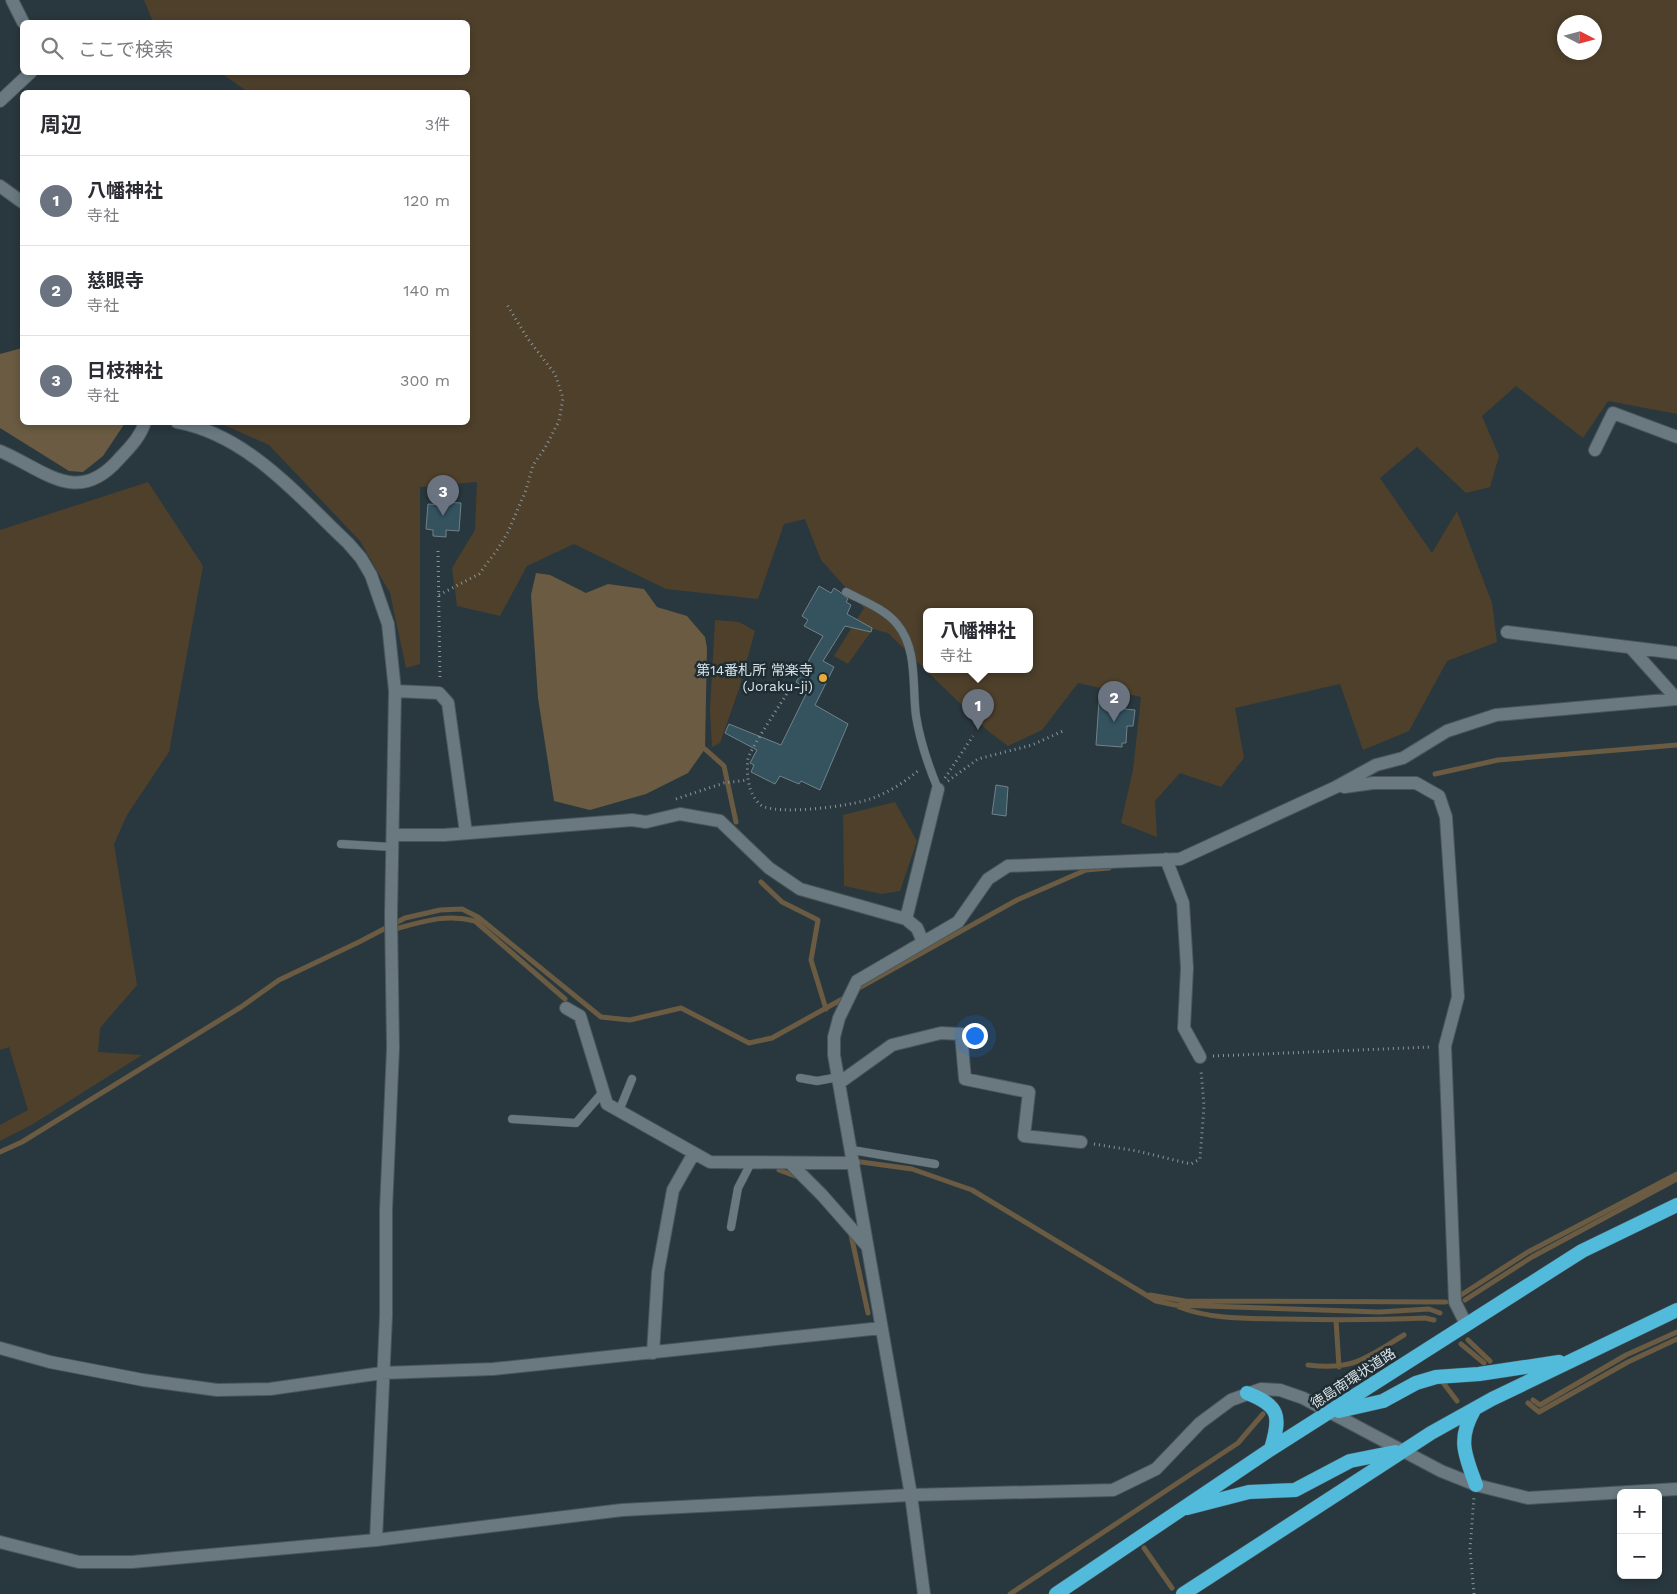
<!DOCTYPE html>
<html lang="ja">
<meta charset="utf-8">
<style>
:root{--surface:#fff;--page:#f7f7f7;--text:#2b2b33;--muted:#7c7c81;--line:#e1e1e2;--accent:#816435}
body{margin:0;font-family:"Work Sans","Noto Sans JP",sans-serif;background:var(--page);color:var(--text)}
.controls{position:absolute;right:15px;bottom:15px;display:grid;overflow:hidden;border-radius:8px;box-shadow:0 2px 8px #0003}
.controls button{width:45px;height:45px;display:grid;place-items:center;padding:0;border:0;border-bottom:1px solid var(--line);background:var(--surface);color:var(--text);font:25px sans-serif}
.compass{position:absolute;left:1557px;top:15px;width:45px;height:45px;border-radius:50%;background:var(--surface);box-shadow:0 2px 8px #0003;rotate:96deg}
.you{position:absolute;left:974px;top:1035px;width:18px;height:18px;margin:-12px;border:4px solid #fff;border-radius:50%;background:#1a73e8;box-shadow:0 0 0 8px #1a73e833}
.badge{display:grid;place-items:center;width:32px;height:32px;border-radius:50%;background:var(--accent);color:#fff;font-size:16px;font-weight:700}
.pin{position:absolute;translate:-50% -41px;filter:drop-shadow(0 1px 2px #0008)}
.pin::after{content:'';position:absolute;top:26px;width:18px;height:15px;background:inherit;clip-path:polygon(0 0,100% 0,50% 100%)}
.popup{position:absolute;left:923px;top:608px;width:110px;height:65px;box-sizing:border-box;display:grid;place-content:center;border-radius:8px;background:var(--surface);filter:drop-shadow(0 1px 4px #0005);font-size:16px;white-space:nowrap;color:var(--muted)}
.popup b{font-size:19px;color:var(--text)}
.popup::after{content:'';position:absolute;left:50%;top:100%;margin-left:-10px;border:10px solid transparent;border-top-color:var(--surface)}
.list{margin:0;padding:0;list-style:none}
h2{display:flex;justify-content:space-between;align-items:center;height:65px;margin:0;padding:0 20px;font-size:21px}
h2 small{font-size:16px;font-weight:400;color:var(--muted)}
.list li{display:grid;grid-template-columns:32px 1fr auto;gap:15px;align-items:center;box-sizing:border-box;height:90px;padding:0 20px;border-top:1px solid var(--line)}
.list b{display:block;font-size:19px;white-space:nowrap}
.list p{margin:0;font-size:16px;white-space:nowrap;color:var(--muted)}
.list em{font-size:16px;font-style:normal;color:var(--muted)}
.icon{flex:none;width:28px;height:28px;fill:none;stroke:currentColor;stroke-width:2;stroke-linecap:round;stroke-linejoin:round}
.map{position:relative;flex:none;width:1677px;height:1594px;overflow:hidden}
.search{position:absolute;background:var(--surface);box-shadow:0 2px 8px #0003;left:20px;top:20px;width:450px;height:55px;display:flex;align-items:center;gap:12px;box-sizing:border-box;padding:0 18px;border-radius:8px;color:var(--muted);font-size:19px}
.panel{position:absolute;background:var(--surface);box-shadow:0 2px 8px #0003;left:20px;top:90px;width:450px;height:335px;border-radius:8px}
.map>svg:first-child{display:block}
.green{fill:#4e402b;fill-rule:evenodd}
.water{fill:#6a5b42}
.lines{fill:none;stroke-linecap:round;stroke-linejoin:round}
.stream{stroke:#6a5b42;stroke-width:5}
.building{fill:#34535f;stroke:#718288}
.service-casing{stroke:#49565b;stroke-width:9}
.minor-casing{stroke:#49565b;stroke-width:14}
.tertiary-casing{stroke:#49565b;stroke-width:14}
.trunk-casing{stroke:#49565b;stroke-width:15}
.path{stroke:#899599;stroke-width:3;stroke-dasharray:1 4;stroke-linecap:butt}
.service{stroke:#69797f;stroke-width:8}
.minor{stroke:#69797f;stroke-width:12}
.tertiary{stroke:#69797f;stroke-width:12}
.trunk{stroke:#52badb;stroke-width:14}
.poi-dot{fill:#eaaa38;stroke:#1f2e34;stroke-width:2}
.labels{text-anchor:middle;dominant-baseline:central;stroke-width:5;stroke-linejoin:round;paint-order:stroke}
.poi-label{font-size:14px;fill:#d9e2e5;stroke:#1f2e34;text-anchor:end}
.street-label{font-size:14px;fill:#d9e2e5;stroke:#1f2e34}
</style>
<div class="map">
<svg width="1677" height="1594" viewBox="0 0 1677 1594">
<rect width="100%" height="100%" fill="#29383e"/>
<path class="green" d="M144,0H1677V414L1608,401L1583,438L1516,386L1482,416L1499,456L1490,487L1466,493L1417,447L1380,478L1432,553L1457,511L1492,603L1497,642L1447,661L1409,731L1363,750L1340,684L1235,708L1244,758L1221,787L1180,773L1155,801L1157,837L1121,823L1133,770L1141,697L1078,683L1042,730L1008,746L988,731L888,633L873,629L848,664L834,656L864,608L821,560L805,519L784,524L758,599L666,589L574,544L527,566L500,616L457,606L452,568L475,530L477,482L420,487V664L406,668L390,593L360,541L269,445L220,423L468,422V92H248L221,73L468,72V22H153ZM1564,22H1594V52H1564ZM927,611H1029V669H927Z
M148,482L203,566L169,752L127,815L114,844L137,985L100,1028L98,1052L142,1055L33,1124L0,1141V1125L28,1110L9,1047L0,1050V530Z
M715,620L739,622L755,631L739,689L720,743L712,747L710,709Z
M895,802L917,841L900,891L882,894L844,886L843,815Z"/>
<path class="water" d="M22,348V422L125,423L103,456L83,472L69,471L0,428V354Z
M536,573L550,575L586,593L608,584L644,589L657,607L687,616L705,637L707,648L705,749L688,773L646,794L590,810L554,801L538,698L531,595Z"/>
<g class="lines">
<path class="stream" d="M705,749L724,766L736,822
M1435,774L1498,760L1677,745
M761,882L782,902L818,920L811,960L826,1009
M392,930C421,922 446,913 475,921L565,999
M857,989L1017,900L1086,870L1109,868
M0,1152L22,1142L241,1007L279,980L359,942L405,918L440,910L462,909L478,917L601,1017L630,1020L681,1008L749,1043L772,1038L846,997
M861,1162L912,1169L972,1190L1156,1301L1175,1305L1379,1312L1429,1309L1440,1313
M779,1170L798,1177
M851,1235L868,1313
M1150,1295L1185,1301L1446,1302
M1461,1295L1528,1252L1677,1174
M1465,1300L1532,1257L1677,1179
M1179,1307C1213,1320 1248,1318 1284,1319C1331,1320 1378,1320 1425,1318L1434,1320
M1336,1320L1339,1367
M1468,1340L1490,1361
M1461,1344L1484,1363
M1308,1365C1354,1371 1367,1357 1404,1335
M1441,1380L1457,1401
M1533,1400L1540,1405L1626,1355L1677,1332
M1528,1403L1539,1412L1628,1362L1677,1339
M1144,1548L1172,1588
M1010,1594L1238,1443L1263,1414"/>
</g>
<path class="building" d="M442,502L461,503L459,531L446,530V537L433,536V530L426,529L428,504L442,505Z
M819,586L831,593L834,588L840,592L848,599L846,602L851,605L847,614L872,628L871,632L845,626L823,661L834,667L815,705L848,724L820,790L801,781L799,784L780,776L775,784L751,772L754,765L750,763L757,750L725,733L729,724L781,745L808,690L796,682L823,636L804,626L808,620L802,616Z
M1099,701L1126,703L1125,709L1135,710L1133,726H1127L1126,743H1122V747L1096,745Z
M996,785L1008,787L1006,816L992,814Z"/>
<g class="lines">
<defs>
<path id="service" d="M846,592C863,601 885,609 897,624C918,649 912,686 916,716C920,741 928,765 938,789
M341,844L392,847
M800,1078L817,1081L839,1077
M619,1111L632,1079
M512,1119L576,1123L603,1092
M852,1150L935,1164
M731,1227L738,1188L751,1163"/>
<path id="minor" d="M12,0L23,22
M0,101L31,72
M0,186L22,202
M177,422C248,435 298,496 348,543L361,558L371,575L388,624L395,691L391,916L393,1048L386,1210V1316L376,1540
M1595,450L1613,413L1677,437
M0,451C45,470 77,507 119,459C129,448 140,438 145,422
M1507,632L1677,653
M1631,648L1676,698
M395,691L439,693L448,703L466,833
M1344,787L1373,783H1416L1439,796L1446,817L1458,997L1445,1046L1455,1302L1466,1324
M393,835H444L632,820L646,822L680,814L720,821L769,868L800,889L906,919L917,928L923,942
M1166,859L1183,903L1187,968L1184,1028L1200,1057
M906,919L938,789
M566,1008L580,1016L607,1104L710,1162L854,1163
M839,1083L892,1045L941,1033L961,1034L965,1079L1029,1092L1024,1136L1081,1142
M790,1163L822,1195L866,1245
M0,1348L50,1362L143,1380L217,1390L270,1389L382,1373L493,1369L881,1328
M653,1353L658,1272L673,1190L694,1153
M924,1594L911,1495L834,1055V1037L839,1018L857,981L958,922L988,879L1008,866L1180,859L1336,787L1376,765L1403,758L1447,731L1496,715L1677,699"/>
<path id="tertiary" d="M0,1542L79,1562H132L376,1540L622,1510L911,1495L1113,1490L1156,1469L1200,1423L1231,1400L1261,1389L1280,1390L1303,1398L1441,1471L1476,1485L1528,1498L1677,1489"/>
<path id="trunk" d="M1247,1393C1280,1406 1281,1416 1271,1449
M1474,1410C1457,1440 1465,1455 1476,1485
M1339,1411L1383,1401L1416,1383L1436,1377L1479,1374L1559,1362
M1187,1508L1249,1492L1295,1490L1350,1461L1395,1452
M1056,1594L1271,1449L1582,1251L1677,1205
M1183,1594L1431,1433L1492,1399L1677,1310"/>
</defs>
<use href="#service" class="service-casing"/>
<use href="#minor" class="minor-casing"/>
<use href="#tertiary" class="tertiary-casing"/>
<use href="#trunk" class="trunk-casing"/>
<path class="path" d="M438,551L440,680
M439,595L479,574L497,550L508,532L526,490L533,465L545,448L559,421L563,398L555,374L528,339L506,303
M789,690C782,702 750,749 748,759C746,774 748,795 761,805C776,816 852,806 870,799C888,793 905,782 919,770
M945,778L973,736
M948,781L978,759L1032,745L1063,731
M676,799L724,783L748,780
M1213,1056L1431,1047
M1094,1144L1137,1151L1191,1164L1200,1159L1204,1106L1201,1070
M1474,1594L1470,1549L1474,1497"/>
<use href="#service" class="service"/>
<use href="#minor" class="minor"/>
<use href="#tertiary" class="tertiary"/>
<use href="#trunk" class="trunk"/>
</g>
<circle class="poi-dot" cx="823" cy="678" r="5"/>
<g class="labels">
<g class="poi-label">
<text x="813" y="670">第14番札所 常楽寺<tspan x="813" dy="16">(Joraku-ji)</tspan></text>
</g>
<g class="street-label">
<text transform="translate(1353 1378) rotate(-33)">徳島南環状道路</text>
</g>
</g>
</svg>
<div class="controls">
<button>+</button>
<button>−</button>
</div>
<svg class="compass" viewBox="-18 -18 36 36"><path d="M0-13l5 13h-10z" fill="#e53935"/><path d="M0 13l5-13h-10z" fill="#7c7c81"/></svg>
<div class="you"></div>
<div class="pin badge" style="left:978px;top:730px;background:#6b7280">1</div>
<div class="popup"><b>八幡神社</b>寺社</div>
<div class="pin badge" style="left:1114px;top:722px;background:#6b7280">2</div>
<div class="pin badge" style="left:443px;top:516px;background:#6b7280">3</div>
<div class="search"><svg class="icon" aria-label="search" viewBox="0 0 24 24"><circle cx="10" cy="10" r="6"/><path d="M15 15l6 6"/></svg>ここで検索</div>
<section class="panel">
<h2>周辺<small>3件</small></h2>
<ul class="list">
<li><span class="badge" style="background:#6b7280">1</span><div><b>八幡神社</b><p>寺社</p></div><em>120 m</em></li>
<li><span class="badge" style="background:#6b7280">2</span><div><b>慈眼寺</b><p>寺社</p></div><em>140 m</em></li>
<li><span class="badge" style="background:#6b7280">3</span><div><b>日枝神社</b><p>寺社</p></div><em>300 m</em></li>
</ul>
</section>
</div>
